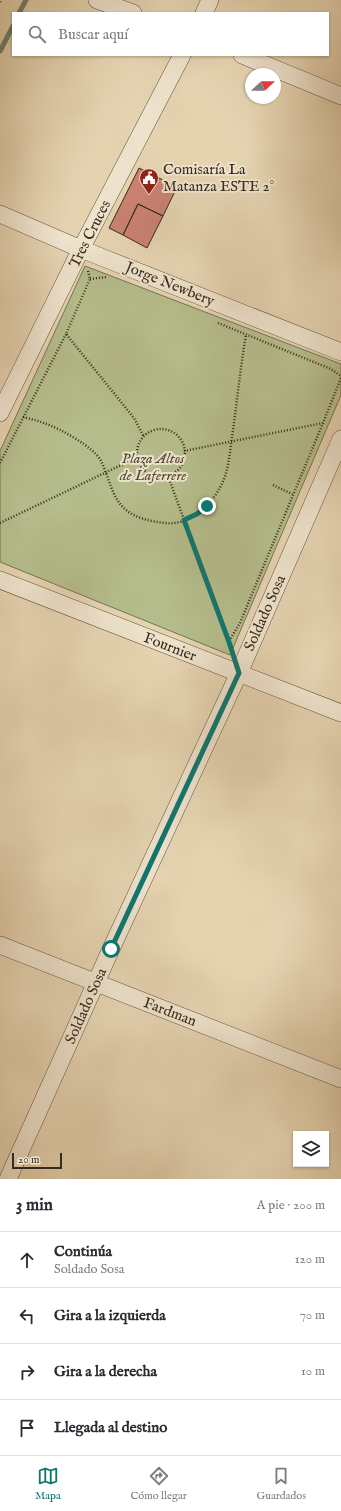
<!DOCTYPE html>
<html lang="es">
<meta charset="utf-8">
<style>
:root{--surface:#fff;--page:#f7f7f7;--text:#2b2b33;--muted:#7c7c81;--line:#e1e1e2;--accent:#0f766e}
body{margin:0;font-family:"IM FELL English",serif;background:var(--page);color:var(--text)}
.controls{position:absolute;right:12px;bottom:12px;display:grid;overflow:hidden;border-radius:0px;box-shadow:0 1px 3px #0004}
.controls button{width:36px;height:36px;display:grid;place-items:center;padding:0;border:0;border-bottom:1px solid var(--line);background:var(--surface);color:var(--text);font:20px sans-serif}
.compass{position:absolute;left:245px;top:68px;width:36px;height:36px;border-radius:50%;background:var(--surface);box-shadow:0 1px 3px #0004;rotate:69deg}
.scale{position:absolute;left:12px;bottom:10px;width:50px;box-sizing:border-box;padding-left:4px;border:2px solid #382b1c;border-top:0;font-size:11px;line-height:14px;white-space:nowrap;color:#382b1c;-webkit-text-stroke:3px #eee2cc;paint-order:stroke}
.stop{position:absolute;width:12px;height:12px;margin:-9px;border:3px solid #0f766e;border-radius:50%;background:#fff}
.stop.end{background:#0f766e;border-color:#fff;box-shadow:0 1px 4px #0008}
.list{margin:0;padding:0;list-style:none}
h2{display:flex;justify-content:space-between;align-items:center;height:52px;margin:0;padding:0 16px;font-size:17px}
h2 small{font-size:13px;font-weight:400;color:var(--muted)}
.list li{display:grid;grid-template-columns:26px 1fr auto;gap:12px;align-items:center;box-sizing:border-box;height:56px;padding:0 16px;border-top:1px solid var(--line)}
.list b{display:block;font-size:15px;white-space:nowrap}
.list p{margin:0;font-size:13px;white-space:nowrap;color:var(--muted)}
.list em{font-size:13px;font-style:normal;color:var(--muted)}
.icon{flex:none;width:22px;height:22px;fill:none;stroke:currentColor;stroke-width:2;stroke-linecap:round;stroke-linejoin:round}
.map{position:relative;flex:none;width:341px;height:1179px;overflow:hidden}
.search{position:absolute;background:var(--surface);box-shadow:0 1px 3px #0004;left:12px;right:12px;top:12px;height:44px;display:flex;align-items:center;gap:10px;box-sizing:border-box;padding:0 14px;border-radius:0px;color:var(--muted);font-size:15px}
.sheet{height:276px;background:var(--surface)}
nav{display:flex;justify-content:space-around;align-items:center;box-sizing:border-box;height:56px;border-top:1px solid var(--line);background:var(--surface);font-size:11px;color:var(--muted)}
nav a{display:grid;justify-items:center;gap:2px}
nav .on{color:var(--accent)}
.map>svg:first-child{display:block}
.green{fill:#b5bc8b;stroke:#767454}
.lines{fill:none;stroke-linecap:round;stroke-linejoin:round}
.stream{stroke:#71806f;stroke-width:5}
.building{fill:#ca8173;stroke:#382b1c}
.street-casing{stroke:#635541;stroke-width:18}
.path{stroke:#382b1c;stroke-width:2.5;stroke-dasharray:1 2;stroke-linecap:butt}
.street{stroke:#eee2cc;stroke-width:17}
.route{stroke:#0f766e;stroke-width:5}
.labels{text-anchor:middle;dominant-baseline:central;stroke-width:4;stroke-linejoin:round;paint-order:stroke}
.poi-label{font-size:15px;fill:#382b1c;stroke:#eee2cc;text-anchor:start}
.street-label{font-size:15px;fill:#382b1c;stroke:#eee2cc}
.park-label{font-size:15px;font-style:italic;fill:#514832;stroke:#eee2cc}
</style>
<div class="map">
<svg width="341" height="1179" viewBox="0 0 341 1179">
<rect width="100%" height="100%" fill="#e5d3b0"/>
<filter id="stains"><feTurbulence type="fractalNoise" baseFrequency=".005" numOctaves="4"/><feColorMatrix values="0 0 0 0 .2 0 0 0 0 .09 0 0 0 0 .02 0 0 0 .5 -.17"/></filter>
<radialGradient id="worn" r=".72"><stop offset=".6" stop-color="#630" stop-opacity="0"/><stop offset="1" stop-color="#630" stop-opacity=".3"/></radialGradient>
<path class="green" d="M85,266L341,364V395L230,655L0,562V451Z"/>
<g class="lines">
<path class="stream" d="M19,13L26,0
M0,51L13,26"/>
</g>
<path class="building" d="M139,168L177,187L163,216L138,204L123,235L109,228Z
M138,204L163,216L147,248L123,235Z"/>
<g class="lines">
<defs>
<path id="street" d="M97,0L133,13
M204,13L210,0
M242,55L341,96
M0,214L81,249L341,352
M0,413L81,249L182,55
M0,580L341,713
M0,945L341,1079
M8,1179L111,949L239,673L341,439"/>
</defs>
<use href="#street" class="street-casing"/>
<path class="path" d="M0,2L1,0
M88,271L90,279L66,334L134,418L144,437
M90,279L106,277
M218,323L331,369L341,376
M23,417C30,419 37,420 44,423C59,428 94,447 101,461C108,475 111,493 121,505C132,518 149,521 165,523C192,526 215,502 224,479C229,466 230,451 232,437C237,403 240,369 246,335
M137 453a24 24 0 1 1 48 0a24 24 0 1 1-48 0Z
M184,451L323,423L341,378
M0,463L66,334
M168,476L231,648
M273,485L294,495
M0,523L138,457
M229,641L240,623L323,423"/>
<use href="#street" class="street"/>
</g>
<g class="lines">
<path class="route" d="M111,949L239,673L229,642L184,520L197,514L207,506"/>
</g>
<defs>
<symbol id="civic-pin" viewBox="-11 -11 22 30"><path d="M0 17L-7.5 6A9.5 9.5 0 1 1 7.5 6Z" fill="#8f2418" stroke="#eee2cc"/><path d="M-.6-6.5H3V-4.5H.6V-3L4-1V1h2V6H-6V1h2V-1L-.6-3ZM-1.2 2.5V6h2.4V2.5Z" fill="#fff"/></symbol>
</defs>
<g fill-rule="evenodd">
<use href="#civic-pin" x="138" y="167" width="22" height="30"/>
</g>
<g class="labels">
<g class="poi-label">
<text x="163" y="169">Comisaría La<tspan x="163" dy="17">Matanza ESTE 2°</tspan></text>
</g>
<g class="street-label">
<text transform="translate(90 234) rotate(-63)">Tres Cruces</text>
<text transform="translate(170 284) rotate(22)">Jorge Newbery</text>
<text transform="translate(265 613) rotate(-66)">Soldado Sosa</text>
<text transform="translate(170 647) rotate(21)">Fournier</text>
<text transform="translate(86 1006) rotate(-66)">Soldado Sosa</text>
<text transform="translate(170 1012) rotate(21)">Fardman</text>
</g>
<g class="park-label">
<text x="153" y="458">Plaza Altos<tspan x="153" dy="17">de Laferrere</tspan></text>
</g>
</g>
<rect width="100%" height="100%" filter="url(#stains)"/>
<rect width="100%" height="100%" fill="url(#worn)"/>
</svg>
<div class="controls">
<button><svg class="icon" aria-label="layers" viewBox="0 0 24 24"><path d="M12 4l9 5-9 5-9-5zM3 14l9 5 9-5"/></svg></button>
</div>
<svg class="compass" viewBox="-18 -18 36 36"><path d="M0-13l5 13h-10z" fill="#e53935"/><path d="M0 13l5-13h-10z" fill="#7c7c81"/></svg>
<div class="scale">20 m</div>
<div class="stop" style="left:111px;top:949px"></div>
<div class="stop end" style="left:207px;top:506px"></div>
<div class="search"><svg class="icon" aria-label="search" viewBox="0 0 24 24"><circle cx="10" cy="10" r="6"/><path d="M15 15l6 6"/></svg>Buscar aquí</div>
</div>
<section class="sheet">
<h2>3 min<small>A pie · 200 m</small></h2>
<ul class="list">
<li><svg class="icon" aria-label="ahead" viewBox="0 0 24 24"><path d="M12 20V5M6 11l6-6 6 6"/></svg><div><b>Continúa</b><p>Soldado Sosa</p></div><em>120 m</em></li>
<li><svg class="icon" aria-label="left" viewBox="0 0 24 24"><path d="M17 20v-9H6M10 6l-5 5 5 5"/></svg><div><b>Gira a la izquierda</b></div><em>70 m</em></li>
<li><svg class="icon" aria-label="right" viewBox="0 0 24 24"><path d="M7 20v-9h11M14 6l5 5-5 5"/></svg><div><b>Gira a la derecha</b></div><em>10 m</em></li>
<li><svg class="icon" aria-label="arrive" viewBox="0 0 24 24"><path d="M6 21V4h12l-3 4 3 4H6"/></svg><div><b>Llegada al destino</b></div></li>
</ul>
</section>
<nav>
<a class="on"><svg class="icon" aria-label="map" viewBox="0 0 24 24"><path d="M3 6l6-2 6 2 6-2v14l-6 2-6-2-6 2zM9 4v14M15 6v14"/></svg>Mapa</a>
<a><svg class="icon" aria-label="directions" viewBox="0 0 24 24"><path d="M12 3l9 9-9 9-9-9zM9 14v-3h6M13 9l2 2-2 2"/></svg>Cómo llegar</a>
<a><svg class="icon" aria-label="saved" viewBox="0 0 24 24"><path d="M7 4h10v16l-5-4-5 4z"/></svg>Guardados</a>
</nav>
